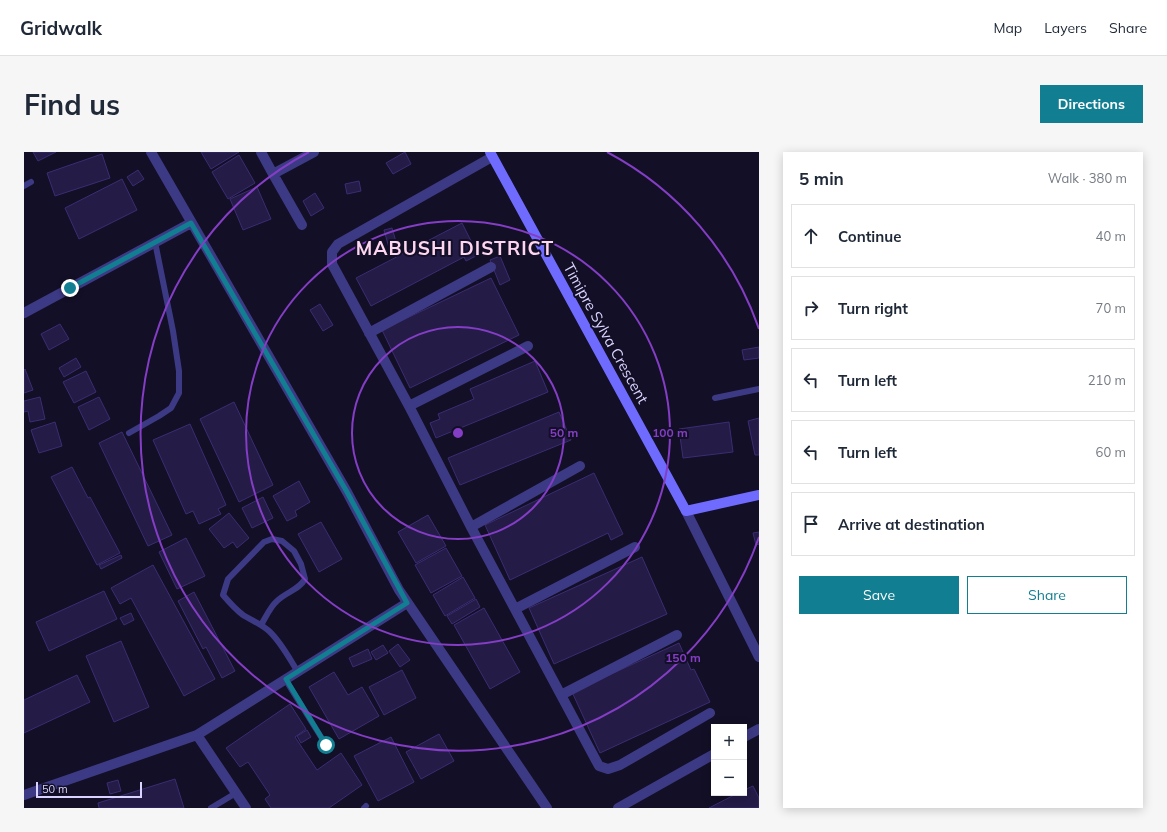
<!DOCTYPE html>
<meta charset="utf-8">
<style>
:root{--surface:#fff;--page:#f6f6f7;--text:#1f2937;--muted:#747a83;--line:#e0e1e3;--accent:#117e91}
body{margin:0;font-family:Mulish,sans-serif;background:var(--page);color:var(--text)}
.controls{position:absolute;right:12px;bottom:12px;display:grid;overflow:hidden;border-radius:0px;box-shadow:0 2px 10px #0003}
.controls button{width:36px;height:36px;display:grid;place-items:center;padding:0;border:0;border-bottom:1px solid var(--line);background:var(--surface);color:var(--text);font:20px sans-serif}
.scale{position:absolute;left:12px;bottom:10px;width:106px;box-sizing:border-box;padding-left:4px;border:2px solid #d9d4ff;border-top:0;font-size:11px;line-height:14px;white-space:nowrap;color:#d9d4ff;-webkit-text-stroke:3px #130f26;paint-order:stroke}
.stop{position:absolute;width:12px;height:12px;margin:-9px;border:3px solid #117e91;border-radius:50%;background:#fff}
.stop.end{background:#117e91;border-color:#fff;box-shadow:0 1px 4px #0008}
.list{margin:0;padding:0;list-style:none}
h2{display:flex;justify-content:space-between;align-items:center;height:52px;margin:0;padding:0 16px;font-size:17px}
h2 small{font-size:13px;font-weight:400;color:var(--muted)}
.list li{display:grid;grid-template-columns:26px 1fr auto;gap:12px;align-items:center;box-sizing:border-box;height:64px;margin:0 8px 8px;padding:0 8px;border:1px solid var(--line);border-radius:0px}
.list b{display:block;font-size:15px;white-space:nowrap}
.list em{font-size:13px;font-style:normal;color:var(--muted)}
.actions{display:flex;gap:8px;padding:12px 16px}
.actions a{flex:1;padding:9px 0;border:1px solid var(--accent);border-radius:0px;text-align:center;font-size:14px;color:var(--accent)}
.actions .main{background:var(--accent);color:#fff}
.icon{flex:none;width:22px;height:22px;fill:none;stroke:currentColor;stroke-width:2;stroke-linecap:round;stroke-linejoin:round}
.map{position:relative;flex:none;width:735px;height:656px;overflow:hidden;border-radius:0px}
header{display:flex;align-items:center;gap:24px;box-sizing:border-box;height:56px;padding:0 20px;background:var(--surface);border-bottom:1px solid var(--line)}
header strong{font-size:19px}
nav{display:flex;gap:22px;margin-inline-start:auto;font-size:14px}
.intro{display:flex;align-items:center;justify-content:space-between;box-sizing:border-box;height:96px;padding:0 24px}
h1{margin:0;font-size:28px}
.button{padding:10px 18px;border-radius:0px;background:var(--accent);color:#fff;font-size:14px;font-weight:700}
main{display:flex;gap:24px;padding:0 24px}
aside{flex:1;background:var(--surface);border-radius:0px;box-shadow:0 2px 10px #0003}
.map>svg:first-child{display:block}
.building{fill:#241b47;stroke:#3b2d73}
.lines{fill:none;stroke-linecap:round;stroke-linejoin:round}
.lane{stroke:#3d3a85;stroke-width:6}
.street{stroke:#3d3a85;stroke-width:10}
.secondary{stroke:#6f6bff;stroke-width:10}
.route{stroke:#117e91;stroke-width:5}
.ring{fill:none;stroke:#843dc5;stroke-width:2}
.labels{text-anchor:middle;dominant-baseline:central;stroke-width:4;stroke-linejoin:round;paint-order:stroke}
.street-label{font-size:15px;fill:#d9d4ff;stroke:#130f26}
.district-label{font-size:19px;font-weight:bold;letter-spacing:1px;fill:#ffd6f0;stroke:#130f26}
.centre{fill:#843dc5;stroke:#130f26;stroke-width:2}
.ring-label{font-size:12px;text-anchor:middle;font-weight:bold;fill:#843dc5;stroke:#130f26;stroke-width:4;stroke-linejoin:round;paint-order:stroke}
</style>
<header>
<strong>Gridwalk</strong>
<nav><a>Map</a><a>Layers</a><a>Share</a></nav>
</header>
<div class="intro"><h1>Find us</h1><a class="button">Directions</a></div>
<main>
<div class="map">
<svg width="735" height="656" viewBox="0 0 735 656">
<rect width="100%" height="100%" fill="#130f26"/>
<path class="building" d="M9,0H32L14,9Z
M177,0H215L187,17Z
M381,0L387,12L369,22L362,11Z
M78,2L86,26L31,44L23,21Z
M215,3L231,31L204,47L188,20Z
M114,18L120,27L109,34L103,25Z
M98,27L113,58L55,87L41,56Z
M335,29L337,39L323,42L321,32Z
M233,35L247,67L219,78L206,47Z
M291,41L300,56L287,64L279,49Z
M438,71L454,103L442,109L440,105L347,154L332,126Z
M368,76L375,100L367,103L360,78Z
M476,104L486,128L476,133L466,108Z
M467,126L495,183L386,236L358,178Z
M296,152L309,173L299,179L286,158Z
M36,172L45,187L25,198L17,182Z
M735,195V206L720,208L718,198Z
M52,206L57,215L40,225L35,216Z
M511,209L524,240L412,286L406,271L416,267L414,262L450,247L446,237Z
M1,217L9,238L0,241V218Z
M62,219L72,240L50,251L39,230Z
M16,245L21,267L6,270L4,259L0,260V249Z
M75,245L86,267L65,278L54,255Z
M210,250L249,333L215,350L176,267Z
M535,260L547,288L436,333L424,306Z
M735,266V303H731L724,269Z
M31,270L38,294L15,301L7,278Z
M705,270L709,300L659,306L655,277Z
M166,272L202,353L194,357L197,362L175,372L169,359L162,362L129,288Z
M98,280L148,383L124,394L75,291Z
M48,315L64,346L66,345L96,401L73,413L27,325Z
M570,321L599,382L587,388L584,381L486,428L461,373Z
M275,329L286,350L271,359L273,364L263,369L249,344Z
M239,345L249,366L228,376L218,356Z
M205,361L225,386L213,396L209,390L200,396L185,377Z
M404,363L422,394L392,411L374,380Z
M297,370L318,407L295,420L274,382Z
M735,380V393V392L732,393L729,381Z
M162,386L181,424L153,437L135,400Z
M422,396L438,424L407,441L391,413Z
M97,403L98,406L77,417L75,413Z
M618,405L643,462L530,512L505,456Z
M129,413L191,527L160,544L107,446L96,452L87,436Z
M439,425L451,446L421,464L409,443Z
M80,439L93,467L25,499L12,470Z
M170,440L211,519L198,526L182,495L179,497L154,449Z
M452,447L456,455L428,472L423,464Z
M460,456L496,520L466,537L430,473Z
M107,461L110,468L100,473L96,466Z
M97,489L125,555L90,570L62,504Z
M655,491L667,518L670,517L686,550L576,601L548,540Z
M374,492L386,508L376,515L365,499Z
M359,493L364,501L352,508L347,500Z
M344,497L348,507L329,515L325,506Z
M378,518L392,546L360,563L345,535Z
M310,520L324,543L338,535L355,564L315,587L285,535Z
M53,523L66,550L0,581V548Z
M266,552L282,577L271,585L293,618L317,601L338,633L305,656H247L241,647L246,643L224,610L216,615L202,596Z
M283,578L287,585L277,591L273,584Z
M415,582L430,609L397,627L382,600Z
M367,585L390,630L354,649L330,604Z
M151,627L160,656H75L74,651Z
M94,628L97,639L86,642L83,631Z
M729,634L735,646V656H685L714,641H720V638Z"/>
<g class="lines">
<path class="lane" d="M0,34L7,30
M691,246L735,237
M105,281L135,264L147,256L155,241V219L149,179L131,90
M237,473C242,465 246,455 253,449C262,440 275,438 281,427L277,412L270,399L258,389L248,387L240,390L204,427L199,443C205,450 211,457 219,463C227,468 237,472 245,479C257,490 265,506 274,520
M261,527L302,593
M187,656L212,641
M340,656L342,654"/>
<path class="street" d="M127,0L323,340L375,438L523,656
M237,0L249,22L290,0
M468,5L314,92L308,100V112L385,254L447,375L575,614L584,617L596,613L686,561
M249,22L278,73
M0,161L167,71
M345,181L467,115
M385,254L504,194
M662,359L735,505
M447,375L556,314
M491,457L611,395
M537,543L653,483
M173,583L222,656
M720,585L735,577
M0,643L173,583L383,451
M594,656L690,602"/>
<path class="secondary" d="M466,0L662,359L735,343"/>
</g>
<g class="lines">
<path class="route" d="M46,136L167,71L323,340L383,451L262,527L302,593"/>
</g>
<g class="ring">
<circle cx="434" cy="281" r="106"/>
<circle cx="434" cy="281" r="212"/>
<path d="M735 385A318 318 0 1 1 285 0M583 0A318 318 0 0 1 735 177"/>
</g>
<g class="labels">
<g class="street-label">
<text transform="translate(582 181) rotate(61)">Timipre Sylva Crescent</text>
</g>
<g class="district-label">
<text x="431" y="96">MABUSHI DISTRICT</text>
</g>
</g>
<circle cx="434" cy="281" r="6" class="centre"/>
<g class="ring-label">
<text x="540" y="285">50 m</text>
<text x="646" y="285">100 m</text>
<text x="659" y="510">150 m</text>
</g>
</svg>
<div class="controls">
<button>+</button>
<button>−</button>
</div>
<div class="scale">50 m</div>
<div class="stop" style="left:302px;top:593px"></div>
<div class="stop end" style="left:46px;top:136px"></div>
</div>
<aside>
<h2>5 min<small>Walk · 380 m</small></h2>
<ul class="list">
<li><svg class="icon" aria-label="ahead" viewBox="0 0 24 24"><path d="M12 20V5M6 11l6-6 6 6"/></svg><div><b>Continue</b></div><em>40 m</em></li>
<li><svg class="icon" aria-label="right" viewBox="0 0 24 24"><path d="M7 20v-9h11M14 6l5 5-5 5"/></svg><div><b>Turn right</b></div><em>70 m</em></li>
<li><svg class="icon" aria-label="left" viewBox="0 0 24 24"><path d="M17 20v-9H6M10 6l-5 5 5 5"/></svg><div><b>Turn left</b></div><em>210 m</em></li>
<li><svg class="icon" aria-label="left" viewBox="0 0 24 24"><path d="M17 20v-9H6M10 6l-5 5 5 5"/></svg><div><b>Turn left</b></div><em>60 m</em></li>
<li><svg class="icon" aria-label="arrive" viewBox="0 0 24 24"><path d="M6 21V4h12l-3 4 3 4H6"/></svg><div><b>Arrive at destination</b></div></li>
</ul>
<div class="actions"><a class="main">Save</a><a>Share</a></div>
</aside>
</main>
